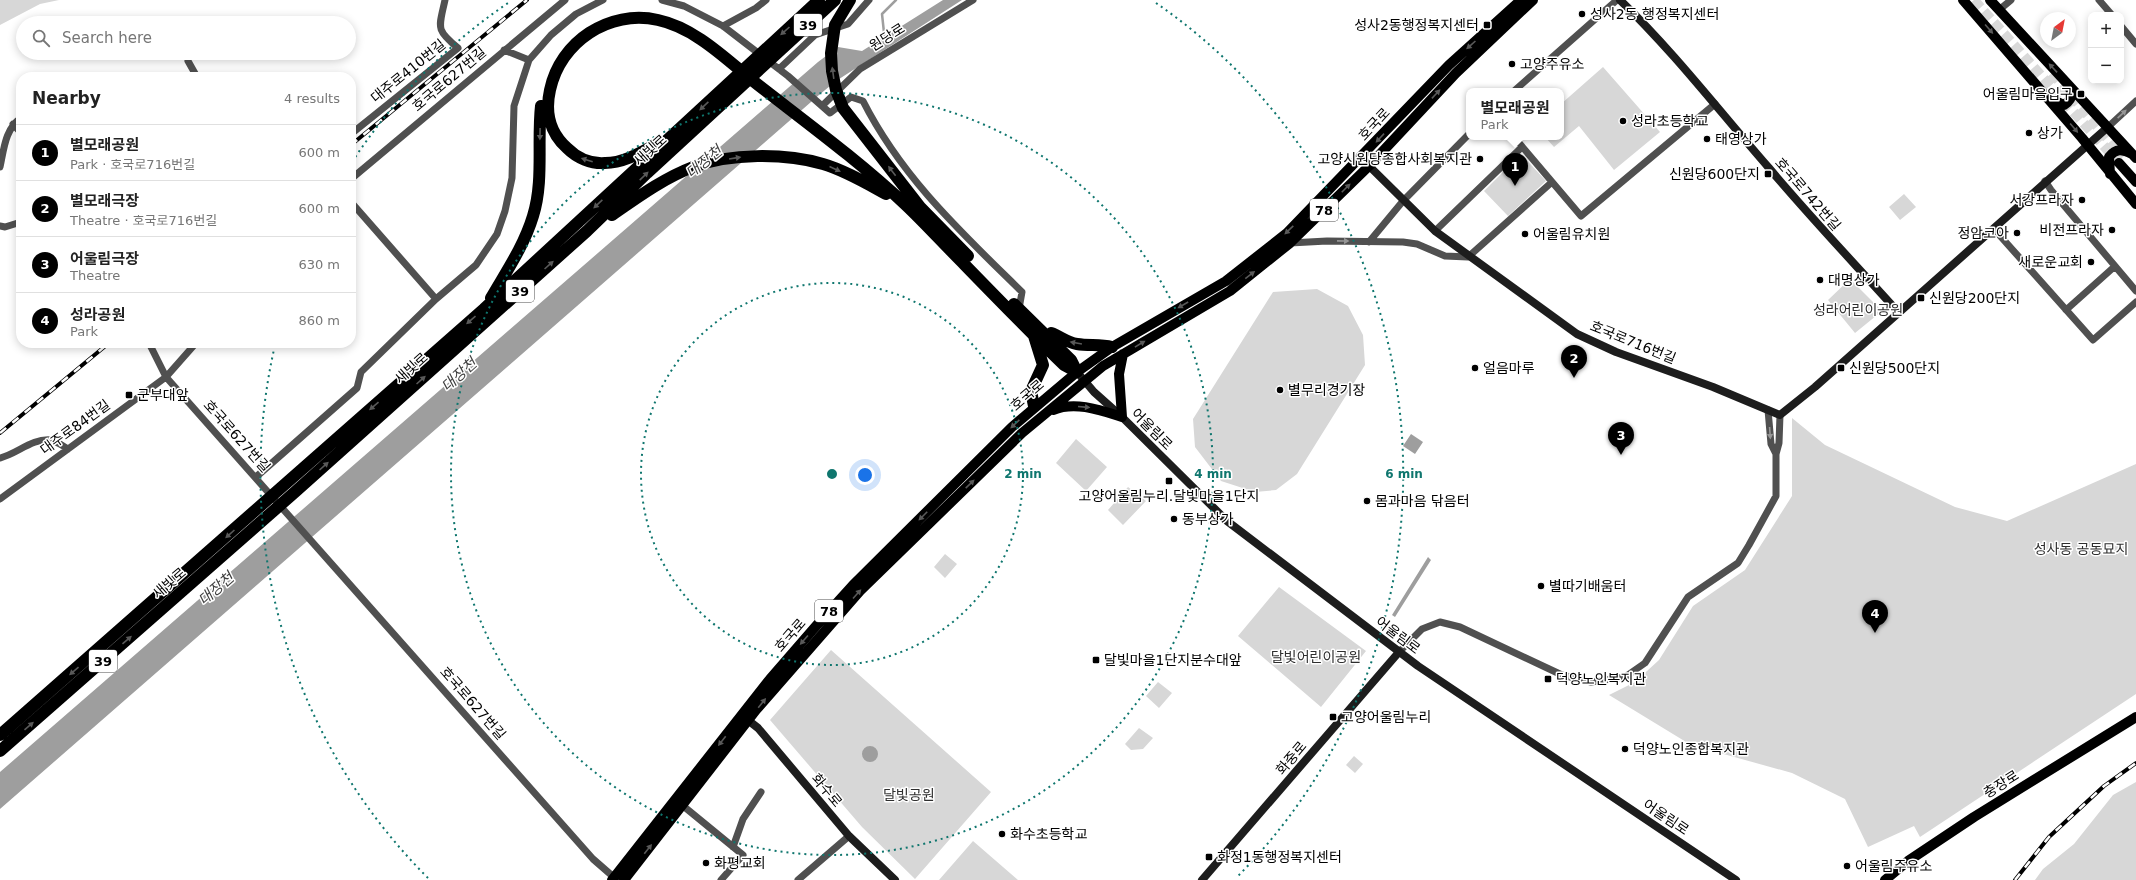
<!DOCTYPE html>
<meta charset="utf-8">
<style>
:root{--surface:#fff;--page:#f6f6f6;--text:#222;--muted:#767676;--line:#e0e0e0;--accent:#000}
body{margin:0;font-family:"DejaVu Sans","Noto Sans KR",sans-serif;background:var(--page);color:var(--text)}
.controls{position:absolute;right:12px;top:12px;display:grid;overflow:hidden;border-radius:8px;box-shadow:0 2px 10px #0003}
.controls button{width:36px;height:36px;display:grid;place-items:center;padding:0;border:0;border-bottom:1px solid var(--line);background:var(--surface);color:var(--text);font:20px sans-serif}
.compass{position:absolute;left:2040px;top:12px;width:36px;height:36px;border-radius:50%;background:var(--surface);box-shadow:0 2px 10px #0003;rotate:32deg}
.you{position:absolute;left:865px;top:475px;width:14px;height:14px;margin:-10px;border:3px solid #fff;border-radius:50%;background:#1a73e8;box-shadow:0 0 0 6px #1a73e833}
.badge{display:grid;place-items:center;width:26px;height:26px;border-radius:50%;background:var(--accent);color:#fff;font-size:13px;font-weight:700}
.pin{position:absolute;translate:-50% -33px;filter:drop-shadow(0 1px 2px #0008)}
.pin::after{content:'';position:absolute;top:21px;width:14px;height:12px;background:inherit;clip-path:polygon(0 0,100% 0,50% 100%)}
.popup{position:absolute;left:1466px;top:88px;width:98px;height:52px;box-sizing:border-box;display:grid;place-content:center;border-radius:8px;background:var(--surface);filter:drop-shadow(0 1px 3px #0005);font-size:13px;white-space:nowrap;color:var(--muted)}
.popup b{font-size:15px;color:var(--text)}
.popup::after{content:'';position:absolute;left:50%;top:100%;margin-left:-8px;border:8px solid transparent;border-top-color:var(--surface)}
.list{margin:0;padding:0;list-style:none}
h2{display:flex;justify-content:space-between;align-items:center;height:52px;margin:0;padding:0 16px;font-size:17px}
h2 small{font-size:13px;font-weight:400;color:var(--muted)}
.list li{display:grid;grid-template-columns:26px 1fr auto;gap:12px;align-items:center;box-sizing:border-box;height:56px;padding:0 16px;border-top:1px solid var(--line)}
.list b{display:block;font-size:15px;white-space:nowrap}
.list p{margin:0;font-size:13px;white-space:nowrap;color:var(--muted)}
.list em{font-size:13px;font-style:normal;color:var(--muted)}
.icon{flex:none;width:22px;height:22px;fill:none;stroke:currentColor;stroke-width:2;stroke-linecap:round;stroke-linejoin:round}
.map{position:relative;flex:none;width:2136px;height:880px;overflow:hidden}
.search{position:absolute;background:var(--surface);box-shadow:0 2px 10px #0003;left:16px;top:16px;width:340px;height:44px;display:flex;align-items:center;gap:10px;box-sizing:border-box;padding:0 14px;border-radius:22px;color:var(--muted);font-size:15px}
.panel{position:absolute;background:var(--surface);box-shadow:0 2px 10px #0003;left:16px;top:72px;width:340px;height:276px;border-radius:16px}
.map>svg:first-child{display:block}
.green{fill:#d7d7d7}
.water{fill:#9e9e9e}
.lines{fill:none;stroke-linecap:round;stroke-linejoin:round}
.stream{stroke:#9e9e9e;stroke-width:2.5}
.primary-tunnel{stroke:#d9d9d9;stroke-width:10;stroke-dasharray:10 5;stroke-linecap:butt}
.street{stroke:#505050;stroke-width:7}
.secondary{stroke:#1d1d1d;stroke-width:8}
.primary{stroke:#000;stroke-width:10}
.highway{stroke:#000;stroke-width:12}
.rail-casing{stroke:#000;stroke-width:4}
.rail{stroke:#fff;stroke-width:2.5;stroke-dasharray:8;stroke-linecap:butt}
.oneway{fill:#595959}
.oneway2{fill:#969696}
.ring{fill:none;stroke:#0f766e;stroke-width:2;stroke-dasharray:2 4}
.poi-dot{fill:#000;stroke:#fff;stroke-width:1.5}
.labels{text-anchor:middle;dominant-baseline:central;stroke-width:3;stroke-linejoin:round;paint-order:stroke}
.shield{fill:#fff;stroke:#4c4c4c;stroke-width:1}
.shield-label{font-size:13px;font-weight:bold;fill:#000}
.poi-label{font-size:14px;fill:#000;stroke:#fff;text-anchor:start}
.street-label{font-size:14px;fill:#000;stroke:#fff}
.park-label{font-size:14px;fill:#2e2e2e;stroke:#fff}
.water-label{font-size:15px;font-style:italic;fill:#3f3f3f;stroke:#fff}
.centre{fill:#0f766e;stroke:#fff;stroke-width:2}
.ring-label{font-size:12px;text-anchor:middle;font-weight:bold;fill:#0f766e;stroke:#fff;stroke-width:3;stroke-linejoin:round;paint-order:stroke}
</style>
<div class="map">
<svg width="2136" height="880" viewBox="0 0 2136 880">
<rect width="100%" height="100%" fill="#fff"/>
<path class="green" d="M0,0H59L40,4L0,25Z
M1603,67L1660,132L1614,170L1579,126L1554,147L1545,137H1561V104Z
M1521,154L1546,181L1508,216L1484,191Z
M1904,194L1916,207L1900,220L1889,207Z
M1850,279L1882,311L1855,333L1828,300Z
M1317,289L1348,306L1363,335L1365,365L1297,474L1276,490L1255,492L1221,481L1195,447L1193,419L1273,292Z
M1792,418L1825,445L1955,507L2007,521L2136,464V694L1920,837L1914,826L1868,847L1845,799L1792,773L1691,745L1609,695L1635,682L1659,660L1693,606L1745,570L1792,496Z
M1076,439L1107,467L1086,491L1056,463Z
M1128,487L1146,501L1123,525L1108,510Z
M945,554L957,564L945,578L934,567Z
M1279,587L1366,651L1321,707L1238,636Z
M831,650L991,792L915,879L862,827L770,720Z
M1158,682L1172,693L1159,708L1146,696Z
M1139,728L1153,738L1143,749L1131,750L1125,744Z
M1354,756L1363,764L1355,773L1346,765Z
M2136,782V880H2035L2043,869L2074,844L2113,795Z
M973,841L1018,880H939Z"/>
<path class="water" d="M943,0H962L836,81L819,95L0,809V772L818,62L838,47L862,51Z
M1411,434L1423,442L1415,454L1403,446Z
M1428,557L1431,560L1395,617L1392,615Z
M862 754a8 8 0 1 1 16 0a8 8 0 1 1-16 0Z"/>
<g class="lines">
<path class="stream" d="M885,42L882,14L896,0"/>
<path class="primary-tunnel" d="M1974,0L2119,163
M2052,73L2123,157"/>
<path class="street" d="M662,0L684,6L723,26L788,76L830,113L851,97L863,101C902,178 962,233 1022,292L1019,309
M2099,0L2112,15
M1999,10L2011,0
M723,26L756,8L766,0
M2121,26L2136,44
M504,50L529,60
M188,61L197,77
M779,69L815,35L848,24L869,0
M1514,91L1617,0
M823,105L860,69L973,0
M13,124L21,133
M2108,127L2136,101
M351,134L458,48C435,29 439,28 445,0
M1514,137L1581,216L1715,104
M0,167C4,149 5,129 21,118
M351,179L565,0
M2045,181L2051,190L2136,291
M351,202L436,299
M0,226L5,227L21,222
M1994,229L2093,340L2136,302
M1435,231L1522,147
M1369,242L1403,201L1469,134
M1290,243L1327,241L1403,242L1417,244L1445,256L1468,257L1552,182
M2066,310L2114,267
M149,343L166,377L593,859L617,880
M1768,410L1771,444L1776,454
M0,458C17,454 32,438 51,440C56,441 63,446 68,449
M256,477L357,388L361,372L436,299L476,265L497,234L505,211L512,178L514,106L529,60L551,35L576,14L603,0
M0,499L166,377L196,343
M1399,652L1422,629L1440,622L1460,627L1562,675L1591,682L1625,677L1645,663L1688,597L1738,563L1749,545L1776,496V454L1779,443L1780,415
M682,805L743,855L721,880
M733,847L743,819L761,792
M798,880L849,836"/>
<path class="secondary" d="M1620,0C1674,52 1720,112 1769,168C1811,218 1855,264 1899,313
M1361,158L1435,231L1577,334L1616,352L1713,387L1780,415L1815,387L2108,127
M1077,372L1094,392L1122,417L1227,521L1418,666L1736,880
M744,717L758,728L849,836L895,880
M1202,880L1399,652"/>
<path class="primary" d="M1963,0L2082,138L2136,204
M1990,0L2136,158
M2051,99L2064,105C2072,100 2073,94 2069,86
M2119,163L2136,182
M2110,174L2109,157C2116,148 2122,149 2132,154
M1053,410C1075,401 1100,410 1122,417L1119,374L1123,354
M612,880L770,679L816,626L853,585L1012,427L1077,372L1112,347L1226,281L1287,233L1449,65L1521,0
M624,880L756,710L860,591L1022,433L1103,366L1230,291L1290,243L1369,166L1456,73L1533,0
M1885,880L1908,861L1974,817L2136,717"/>
<path class="highway" d="M850,0L835,25L831,53L832,71L836,90L843,108L920,207L968,256
M660,142C643,151 625,163 605,163C591,164 577,158 567,148C550,133 545,112 550,90C560,42 609,9 658,20C696,28 728,61 757,84C807,123 859,161 906,205C925,223 943,243 962,262C996,297 1029,331 1064,365L1077,372
M612,215C638,197 664,178 693,167C730,153 785,153 823,164C844,170 866,183 886,194
M491,298C506,272 524,246 533,216C544,181 537,142 541,106
M1014,304L1071,360L1077,372
M1051,333C1060,336 1066,342 1077,344C1089,346 1100,344 1112,347
M1034,336L1043,365L1031,391L1034,406
M0,735L484,309L819,0
M0,751L295,492L587,231L647,173L835,0"/>
<defs>
<path id="rail" d="M351,145L527,0
M0,433L109,343
M2015,880L2049,837L2104,786L2136,763"/>
</defs>
<use href="#rail" class="rail-casing"/>
<use href="#rail" class="rail"/>
</g>
<defs><path id="oneway-solid" d="M-6-.8H1V-3.2L6.5 0L1 3.2V.8H-6Z"/></defs>
<g class="oneway">
<use href="#oneway-solid" transform="translate(1989 29) rotate(49)"/>
<use href="#oneway-solid" transform="translate(785 31) rotate(138)"/>
<use href="#oneway-solid" transform="translate(1471 45) rotate(138)"/>
<use href="#oneway-solid" transform="translate(2053 68) rotate(-133)"/>
<use href="#oneway-solid" transform="translate(833 73) rotate(-98)"/>
<use href="#oneway-solid" transform="translate(1436 94) rotate(-47)"/>
<use href="#oneway-solid" transform="translate(704 106) rotate(137)"/>
<use href="#oneway-solid" transform="translate(2074 128) rotate(50)"/>
<use href="#oneway-solid" transform="translate(540 134) rotate(91)"/>
<use href="#oneway-solid" transform="translate(1380 138) rotate(133)"/>
<use href="#oneway-solid" transform="translate(735 158) rotate(-9)"/>
<use href="#oneway-solid" transform="translate(587 160) rotate(-162)"/>
<use href="#oneway-solid" transform="translate(835 169) rotate(24)"/>
<use href="#oneway-solid" transform="translate(892 171) rotate(-127)"/>
<use href="#oneway-solid" transform="translate(644 176) rotate(-44)"/>
<use href="#oneway-solid" transform="translate(1346 188) rotate(-45)"/>
<use href="#oneway-solid" transform="translate(598 204) rotate(137)"/>
<use href="#oneway-solid" transform="translate(1289 230) rotate(136)"/>
<use href="#oneway-solid" transform="translate(549 265) rotate(-42)"/>
<use href="#oneway-solid" transform="translate(1250 275) rotate(-38)"/>
<use href="#oneway-solid" transform="translate(1183 305) rotate(150)"/>
<use href="#oneway-solid" transform="translate(471 320) rotate(139)"/>
<use href="#oneway-solid" transform="translate(1076 343) rotate(-170)"/>
<use href="#oneway-solid" transform="translate(1140 344) rotate(-31)"/>
<use href="#oneway-solid" transform="translate(421 380) rotate(-42)"/>
<use href="#oneway-solid" transform="translate(374 406) rotate(139)"/>
<use href="#oneway-solid" transform="translate(1084 407) rotate(5)"/>
<use href="#oneway-solid" transform="translate(1015 424) rotate(137)"/>
<use href="#oneway-solid" transform="translate(324 466) rotate(-42)"/>
<use href="#oneway-solid" transform="translate(970 484) rotate(-44)"/>
<use href="#oneway-solid" transform="translate(923 516) rotate(135)"/>
<use href="#oneway-solid" transform="translate(230 534) rotate(138)"/>
<use href="#oneway-solid" transform="translate(857 594) rotate(-48)"/>
<use href="#oneway-solid" transform="translate(127 640) rotate(-41)"/>
<use href="#oneway-solid" transform="translate(804 640) rotate(131)"/>
<use href="#oneway-solid" transform="translate(74 671) rotate(139)"/>
<use href="#oneway-solid" transform="translate(762 703) rotate(-51)"/>
<use href="#oneway-solid" transform="translate(29 726) rotate(-41)"/>
<use href="#oneway-solid" transform="translate(722 741) rotate(128)"/>
<use href="#oneway-solid" transform="translate(648 849) rotate(-52)"/>
</g>
<g class="oneway2">
<use href="#oneway-solid" transform="translate(2122 114) rotate(-43)"/>
<use href="#oneway-solid" transform="translate(1343 241) rotate(1)"/>
<use href="#oneway-solid" transform="translate(1770 433) rotate(86)"/>
</g>
<g class="ring">
<circle cx="832" cy="474" r="191"/>
<circle cx="832" cy="474" r="381"/>
<path d="M428 878A572 572 0 0 1 275 345M352 162A572 572 0 0 1 508 3M1156 3A572 572 0 0 1 1236 878"/>
</g>
<g class="poi-dot">
<circle cx="1582" cy="14" r="4"/>
<rect x="1483" y="21" width="8" height="8" rx="2"/>
<circle cx="1512" cy="64" r="4"/>
<rect x="2077" y="90" width="8" height="8" rx="2"/>
<circle cx="1623" cy="121" r="4"/>
<circle cx="2029" cy="133" r="4"/>
<circle cx="1707" cy="139" r="4"/>
<circle cx="1480" cy="159" r="4"/>
<rect x="1764" y="170" width="8" height="8" rx="2"/>
<circle cx="2082" cy="200" r="4"/>
<circle cx="2112" cy="230" r="4"/>
<circle cx="2017" cy="233" r="4"/>
<circle cx="1525" cy="234" r="4"/>
<circle cx="2091" cy="262" r="4"/>
<circle cx="1820" cy="280" r="4"/>
<rect x="1917" y="294" width="8" height="8" rx="2"/>
<circle cx="1475" cy="368" r="4"/>
<rect x="1837" y="364" width="8" height="8" rx="2"/>
<circle cx="1280" cy="390" r="4"/>
<rect x="125" y="391" width="8" height="8" rx="2"/>
<rect x="1165" y="477" width="8" height="8" rx="2"/>
<circle cx="1367" cy="501" r="4"/>
<circle cx="1174" cy="519" r="4"/>
<circle cx="1541" cy="586" r="4"/>
<rect x="1092" y="656" width="8" height="8" rx="2"/>
<rect x="1544" y="675" width="8" height="8" rx="2"/>
<rect x="1329" y="713" width="8" height="8" rx="2"/>
<circle cx="1625" cy="749" r="4"/>
<circle cx="1002" cy="834" r="4"/>
<rect x="1205" y="853" width="8" height="8" rx="2"/>
<circle cx="706" cy="863" r="4"/>
<circle cx="1847" cy="866" r="4"/>
</g>
<g class="labels">
<g class="shield">
<rect x="794" y="14" width="28" height="22" rx="3"/>
<rect x="1310" y="199" width="28" height="22" rx="3"/>
<rect x="506" y="280" width="28" height="22" rx="3"/>
<rect x="815" y="600" width="28" height="22" rx="3"/>
<rect x="89" y="650" width="28" height="22" rx="3"/>
</g>
<g class="shield-label">
<text x="808" y="25">39</text>
<text x="1324" y="210">78</text>
<text x="520" y="291">39</text>
<text x="829" y="611">78</text>
<text x="103" y="661">39</text>
</g>
<g class="poi-label">
<text x="1590" y="14">성사2동 행정복지센터</text>
<text x="1479" y="25" text-anchor="end">성사2동행정복지센터</text>
<text x="1520" y="64">고양주유소</text>
<text x="2073" y="94" text-anchor="end">어울림마을입구</text>
<text x="1631" y="121">성라초등학교</text>
<text x="2037" y="133">상가</text>
<text x="1715" y="139">태영상가</text>
<text x="1472" y="159" text-anchor="end">고양시원당종합사회복지관</text>
<text x="1760" y="174" text-anchor="end">신원당600단지</text>
<text x="2074" y="200" text-anchor="end">서강프라자</text>
<text x="2104" y="230" text-anchor="end">비전프라자</text>
<text x="2009" y="233" text-anchor="end">정암코아</text>
<text x="1533" y="234">어울림유치원</text>
<text x="2083" y="262" text-anchor="end">새로운교회</text>
<text x="1828" y="280">대명상가</text>
<text x="1929" y="298">신원당200단지</text>
<text x="1483" y="368">얼음마루</text>
<text x="1849" y="368">신원당500단지</text>
<text x="1288" y="390">별무리경기장</text>
<text x="137" y="395">군부대앞</text>
<text x="1169" y="496" text-anchor="middle">고양어울림누리.달빛마을1단지</text>
<text x="1375" y="501">몸과마음 닦음터</text>
<text x="1182" y="519">동부상가</text>
<text x="1549" y="586">별따기배움터</text>
<text x="1104" y="660">달빛마을1단지분수대앞</text>
<text x="1556" y="679">덕양노인복지관</text>
<text x="1341" y="717">고양어울림누리</text>
<text x="1633" y="749">덕양노인종합복지관</text>
<text x="1010" y="834">화수초등학교</text>
<text x="1217" y="857">화정1동행정복지센터</text>
<text x="714" y="863">화평교회</text>
<text x="1855" y="866">어울림주유소</text>
</g>
<g class="street-label">
<text transform="translate(887 37) rotate(-32)">원당로</text>
<text transform="translate(408 71) rotate(-39)">대주로410번길</text>
<text transform="translate(449 79) rotate(-40)">호국로627번길</text>
<text transform="translate(1374 124) rotate(-47)">호국로</text>
<text transform="translate(650 150) rotate(-42)">새빛로</text>
<text transform="translate(1808 194) rotate(49)">호국로742번길</text>
<text transform="translate(1633 342) rotate(22)">호국로716번길</text>
<text transform="translate(411 368) rotate(-42)">새빛로</text>
<text transform="translate(1027 395) rotate(-41)">호국로</text>
<text transform="translate(75 427) rotate(-36)">대주로84번길</text>
<text transform="translate(1152 429) rotate(45)">어울림로</text>
<text transform="translate(237 436) rotate(48)">호국로627번길</text>
<text transform="translate(169 583) rotate(-41)">새빛로</text>
<text transform="translate(790 635) rotate(-49)">호국로</text>
<text transform="translate(1398 635) rotate(37)">어울림로</text>
<text transform="translate(473 703) rotate(49)">호국로627번길</text>
<text transform="translate(1291 758) rotate(-50)">화중로</text>
<text transform="translate(2001 784) rotate(-32)">충장로</text>
<text transform="translate(827 790) rotate(50)">화수로</text>
<text transform="translate(1666 817) rotate(34)">어울림로</text>
</g>
<g class="park-label">
<text x="1858" y="310">성라어린이공원</text>
<text x="2081" y="549">성사동 공동묘지</text>
<text x="1316" y="657">달빛어린이공원</text>
<text x="909" y="795">달빛공원</text>
</g>
<g class="water-label">
<text transform="translate(704 162) rotate(-39)">대장천</text>
<text transform="translate(459 375) rotate(-42)">대장천</text>
<text transform="translate(216 589) rotate(-41)">대장천</text>
</g>
</g>
<circle cx="832" cy="474" r="6" class="centre"/>
<g class="ring-label">
<text x="1023" y="478">2 min</text>
<text x="1213" y="478">4 min</text>
<text x="1404" y="478">6 min</text>
</g>
</svg>
<div class="controls">
<button>+</button>
<button>−</button>
</div>
<svg class="compass" viewBox="-18 -18 36 36"><path d="M0-13l5 13h-10z" fill="#e53935"/><path d="M0 13l5-13h-10z" fill="#767676"/></svg>
<div class="you"></div>
<div class="pin badge" style="left:1515px;top:186px">1</div>
<div class="popup"><b>별모래공원</b>Park</div>
<div class="pin badge" style="left:1574px;top:378px">2</div>
<div class="pin badge" style="left:1621px;top:455px">3</div>
<div class="pin badge" style="left:1875px;top:633px">4</div>
<div class="search"><svg class="icon" aria-label="search" viewBox="0 0 24 24"><circle cx="10" cy="10" r="6"/><path d="M15 15l6 6"/></svg>Search here</div>
<section class="panel">
<h2>Nearby<small>4 results</small></h2>
<ul class="list">
<li><span class="badge">1</span><div><b>별모래공원</b><p>Park · 호국로716번길</p></div><em>600 m</em></li>
<li><span class="badge">2</span><div><b>별모래극장</b><p>Theatre · 호국로716번길</p></div><em>600 m</em></li>
<li><span class="badge">3</span><div><b>어울림극장</b><p>Theatre</p></div><em>630 m</em></li>
<li><span class="badge">4</span><div><b>성라공원</b><p>Park</p></div><em>860 m</em></li>
</ul>
</section>
</div>
